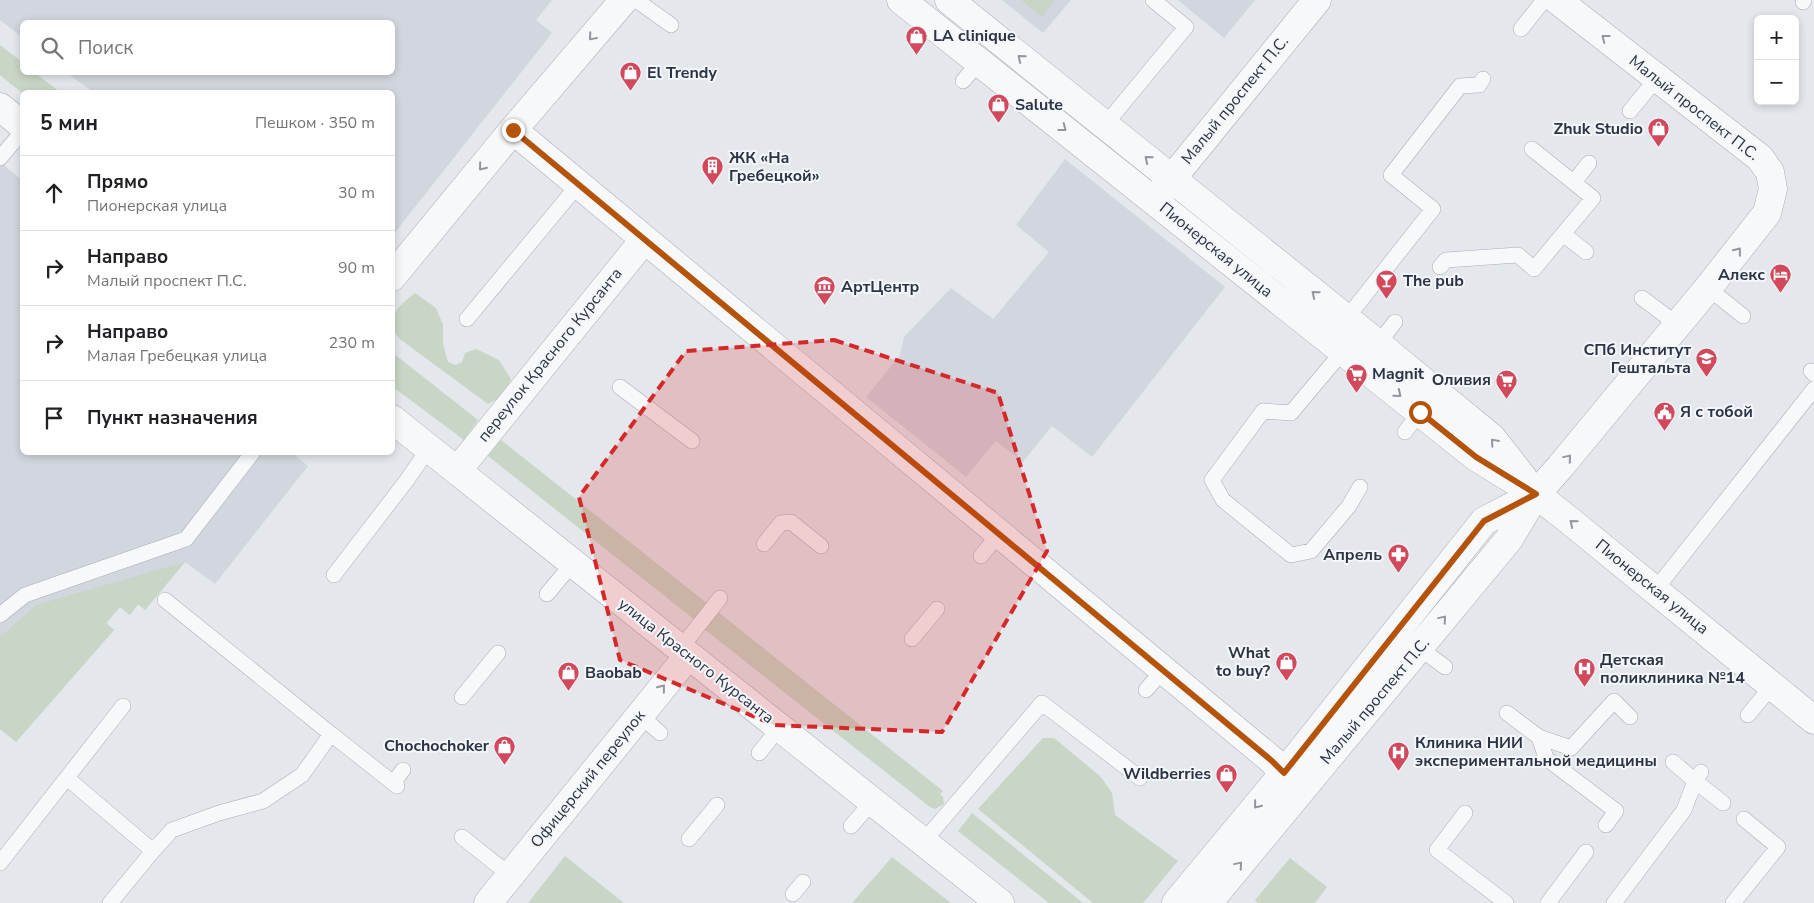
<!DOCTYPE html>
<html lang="ru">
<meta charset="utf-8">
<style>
:root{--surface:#fff;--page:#f6f6f6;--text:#202124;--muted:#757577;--line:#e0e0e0}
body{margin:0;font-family:"Nunito Sans",sans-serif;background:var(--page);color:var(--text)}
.controls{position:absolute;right:15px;top:15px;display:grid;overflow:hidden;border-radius:8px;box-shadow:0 2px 8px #0003}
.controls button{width:45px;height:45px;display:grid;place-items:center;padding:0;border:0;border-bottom:1px solid var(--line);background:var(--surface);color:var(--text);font:25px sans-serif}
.stop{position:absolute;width:15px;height:15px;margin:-11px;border:4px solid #b45309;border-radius:50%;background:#fff}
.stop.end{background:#b45309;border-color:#fff;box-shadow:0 1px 5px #0008}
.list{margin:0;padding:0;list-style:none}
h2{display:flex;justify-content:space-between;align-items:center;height:65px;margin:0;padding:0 20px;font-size:21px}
h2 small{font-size:16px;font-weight:400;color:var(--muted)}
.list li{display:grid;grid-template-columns:32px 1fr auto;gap:15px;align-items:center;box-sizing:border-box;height:75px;padding:0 20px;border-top:1px solid var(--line)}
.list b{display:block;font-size:19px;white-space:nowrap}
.list p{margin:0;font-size:16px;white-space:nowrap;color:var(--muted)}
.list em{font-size:16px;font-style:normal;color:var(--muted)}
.icon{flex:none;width:28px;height:28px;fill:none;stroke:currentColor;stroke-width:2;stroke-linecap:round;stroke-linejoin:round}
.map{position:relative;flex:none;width:1814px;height:903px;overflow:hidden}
.search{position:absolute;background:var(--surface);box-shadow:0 2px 8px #0003;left:20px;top:20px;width:375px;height:55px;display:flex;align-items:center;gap:12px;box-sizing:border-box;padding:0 18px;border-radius:8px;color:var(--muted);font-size:19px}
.panel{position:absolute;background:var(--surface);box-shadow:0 2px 8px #0003;left:20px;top:90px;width:375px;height:365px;border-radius:8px}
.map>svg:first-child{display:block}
.built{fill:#d2d6de}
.green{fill:#c9d6c5}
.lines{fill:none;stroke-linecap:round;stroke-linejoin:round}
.service-casing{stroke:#a9aeb7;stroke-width:16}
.minor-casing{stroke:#a9aeb7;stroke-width:29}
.tertiary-casing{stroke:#a9aeb7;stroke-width:29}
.service{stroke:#f7f8fa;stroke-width:15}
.minor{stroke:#f7f8fa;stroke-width:28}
.tertiary{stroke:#f7f8fa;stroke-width:28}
.oneway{stroke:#9196a0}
.route{stroke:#b45309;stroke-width:6}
.marked{fill:#d62828;fill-opacity:0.2;stroke:#d62828;stroke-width:4;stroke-dasharray:10 6;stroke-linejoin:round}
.labels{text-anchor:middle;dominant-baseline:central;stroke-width:4;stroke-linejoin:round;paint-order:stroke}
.poi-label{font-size:16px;font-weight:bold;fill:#2b3445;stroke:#f4f6f9;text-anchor:start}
.street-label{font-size:16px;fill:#2b3445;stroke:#f4f6f9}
</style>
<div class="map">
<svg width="1814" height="903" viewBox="0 0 1814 903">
<rect width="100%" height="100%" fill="#e4e7ec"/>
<path class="built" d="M0,0H552L536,20L552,33L393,235L392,92H93L67,73L392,72V22H22V37L0,20Z
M1002,0H1071L1043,33Z
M1178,0H1255L1224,38Z
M1065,159L1225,287L1092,457L1052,426L1023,462L996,441L966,477L866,397L900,355L904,337L951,288L993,319L1049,252L1016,225Z
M0,162L22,180V452H291L308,466L215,584L185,562L145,610L138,604L130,615L120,607L106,623L114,630L16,742L0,729Z"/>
<path class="green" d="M1021,0H1055L1042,17Z
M0,45L22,62V72L35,73L60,92L22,93L0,75Z
M415,293L436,308L443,325V344L448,362L455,365L462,362L465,353L476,349L499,360L511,379L501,397L488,404L401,340L393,331C392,310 400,305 415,293Z
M393,353L478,420L464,440L393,387Z
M501,440L708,604L695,620L488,456Z
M185,562L145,610L138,604L130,615L120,607L106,623L114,630L16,742L0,729V637L36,605Z
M718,612L943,791L940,794L943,797L944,804L935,809L930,807L704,629Z
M1043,738H1054L1101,777L1112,793L1115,815L1178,861L1143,903H1093L978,809Z
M972,813L1083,903H1049L958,831Z
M565,856L624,903H528Z
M892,857L951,903H852Z
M1290,858L1327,887L1315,903H1258L1255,900Z"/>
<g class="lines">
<defs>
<path id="service" d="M636,0L671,25
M1803,2L1804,0
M1521,29L1544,0
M963,81L979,62
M1630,111L1657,78
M1105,125L1186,27L1153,0
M1532,149L1593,198L1563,234
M0,158L22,132
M1574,182L1589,163
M1440,267L1446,260L1518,255L1534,269L1563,234L1586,252
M1708,288L1743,316
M1642,298L1678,325
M467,319L578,185
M1346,319L1433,209L1391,175L1460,86L1479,85L1483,79
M1378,344L1395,322
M1343,351L1291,413L1263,411L1212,480L1223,500L1291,555L1311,551L1349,506L1360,487
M1811,371L1814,374
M620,387L692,441
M1405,432L1420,412
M764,544L781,523L791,522L821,546
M981,556L999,534
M334,575L407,480L429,448
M1655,590L1814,389
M547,594L573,563
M0,615L25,595L186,539L253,452
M912,639L937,609
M1414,644L1445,667
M680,649L720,598
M1146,690L1163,670
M462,697L498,653
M1507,713L1539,737L1546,758L1616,811L1606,825
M640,715L660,733
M1748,715L1772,686
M331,734L397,786
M1539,737L1571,748L1614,701L1630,717
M759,753L779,728
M1701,772L1695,781L1723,803
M67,778L153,851L110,903
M393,783L403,770
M1465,813L1437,850L1506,903
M851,826L872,802
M462,837L510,875
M689,839L717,805
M923,842L1042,703L1140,778
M153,851L172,830L219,813L263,801L302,775L331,734L165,600
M0,863L123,706
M793,894L803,882
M1548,903L1586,852
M1614,903L1684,810L1695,781L1673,762
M1733,903L1778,847L1744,819"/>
<path id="minor" d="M513,130L1273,761L1284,773L1303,787
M1157,197L1317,0
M392,277L513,130L624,0
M457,471L644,240
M488,903L688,656"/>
<path id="tertiary" d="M901,0L1476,457L1536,494L1570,521L1814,720
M949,0L1378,344L1492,438L1524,479
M0,107L22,125
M392,419L1000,903
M1176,903L1284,773L1484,521L1536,494
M1208,903L1509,539L1536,494L1560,467L1708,288L1767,213L1773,189L1770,172L1760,158L1557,0"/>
</defs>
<use href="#service" class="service-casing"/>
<use href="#minor" class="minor-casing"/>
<use href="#tertiary" class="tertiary-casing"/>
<use href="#service" class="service"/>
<use href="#minor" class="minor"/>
<use href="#tertiary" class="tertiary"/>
</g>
<defs><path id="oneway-chevron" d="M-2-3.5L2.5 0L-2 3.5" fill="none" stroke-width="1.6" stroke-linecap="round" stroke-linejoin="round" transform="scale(1.25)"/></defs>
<g class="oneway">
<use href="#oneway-chevron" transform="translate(592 37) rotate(131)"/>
<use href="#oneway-chevron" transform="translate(1605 38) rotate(-142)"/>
<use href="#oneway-chevron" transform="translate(1021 58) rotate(-141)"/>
<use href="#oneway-chevron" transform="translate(1063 128) rotate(38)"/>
<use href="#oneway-chevron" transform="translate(1148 159) rotate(-141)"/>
<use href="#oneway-chevron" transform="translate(482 167) rotate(129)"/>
<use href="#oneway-chevron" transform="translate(1738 251) rotate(-52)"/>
<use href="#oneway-chevron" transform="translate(1315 294) rotate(-141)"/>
<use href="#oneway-chevron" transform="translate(1398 394) rotate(39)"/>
<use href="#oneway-chevron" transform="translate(1494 442) rotate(-131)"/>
<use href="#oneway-chevron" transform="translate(1568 458) rotate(-50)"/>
<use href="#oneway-chevron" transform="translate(1573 523) rotate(-141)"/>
<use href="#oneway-chevron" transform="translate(1443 619) rotate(-50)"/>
<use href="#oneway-chevron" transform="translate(662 688) rotate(-51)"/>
<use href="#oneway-chevron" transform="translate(1257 805) rotate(129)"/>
<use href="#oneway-chevron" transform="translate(1239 865) rotate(-50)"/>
</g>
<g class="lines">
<path class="route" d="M513,130L1272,761L1284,773L1484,521L1536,494L1476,457L1420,412"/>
</g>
<path class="marked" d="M834,340L998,393L1047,551L942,732L774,725L620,660L579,497L686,351Z"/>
<defs>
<symbol id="shop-pin" viewBox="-11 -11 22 30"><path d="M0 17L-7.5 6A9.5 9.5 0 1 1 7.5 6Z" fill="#d1495b" stroke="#f4f6f9"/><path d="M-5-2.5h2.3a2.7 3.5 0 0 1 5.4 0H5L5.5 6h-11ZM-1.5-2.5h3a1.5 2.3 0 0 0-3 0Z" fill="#fff"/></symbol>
<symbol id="building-pin" viewBox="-11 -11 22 30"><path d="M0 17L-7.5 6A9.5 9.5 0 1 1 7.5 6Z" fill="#d1495b" stroke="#f4f6f9"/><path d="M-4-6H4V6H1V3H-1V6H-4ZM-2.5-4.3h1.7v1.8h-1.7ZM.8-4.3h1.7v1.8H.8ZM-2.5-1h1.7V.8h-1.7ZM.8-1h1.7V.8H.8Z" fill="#fff"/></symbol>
<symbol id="hotel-pin" viewBox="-11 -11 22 30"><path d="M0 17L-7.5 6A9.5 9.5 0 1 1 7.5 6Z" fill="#d1495b" stroke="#f4f6f9"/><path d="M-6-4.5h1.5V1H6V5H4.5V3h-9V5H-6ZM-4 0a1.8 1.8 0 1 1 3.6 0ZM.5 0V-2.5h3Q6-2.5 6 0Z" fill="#fff"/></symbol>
<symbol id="bar-pin" viewBox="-11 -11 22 30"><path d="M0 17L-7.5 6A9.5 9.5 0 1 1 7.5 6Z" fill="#d1495b" stroke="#f4f6f9"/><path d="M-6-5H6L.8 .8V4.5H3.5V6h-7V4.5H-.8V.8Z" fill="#fff"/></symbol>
<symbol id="museum-pin" viewBox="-11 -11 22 30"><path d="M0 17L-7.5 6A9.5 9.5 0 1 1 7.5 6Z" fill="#d1495b" stroke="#f4f6f9"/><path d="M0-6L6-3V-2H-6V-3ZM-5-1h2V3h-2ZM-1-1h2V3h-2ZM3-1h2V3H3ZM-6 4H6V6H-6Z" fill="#fff"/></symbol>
<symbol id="university-pin" viewBox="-11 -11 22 30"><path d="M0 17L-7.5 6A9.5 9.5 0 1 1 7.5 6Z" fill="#d1495b" stroke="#f4f6f9"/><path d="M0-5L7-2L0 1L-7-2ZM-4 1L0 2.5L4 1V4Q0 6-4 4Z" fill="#fff"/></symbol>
<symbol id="supermarket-pin" viewBox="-11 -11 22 30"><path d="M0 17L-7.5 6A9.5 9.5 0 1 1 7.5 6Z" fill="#d1495b" stroke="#f4f6f9"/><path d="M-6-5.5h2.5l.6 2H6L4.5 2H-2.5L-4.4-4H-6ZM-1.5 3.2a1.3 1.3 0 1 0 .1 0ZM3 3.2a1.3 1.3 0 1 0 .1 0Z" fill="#fff"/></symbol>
<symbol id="civic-pin" viewBox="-11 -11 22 30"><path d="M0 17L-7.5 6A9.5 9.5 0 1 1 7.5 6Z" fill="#d1495b" stroke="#f4f6f9"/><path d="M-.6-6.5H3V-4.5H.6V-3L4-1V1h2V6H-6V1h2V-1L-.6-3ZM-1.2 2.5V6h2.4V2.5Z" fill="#fff"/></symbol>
<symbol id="pharmacy-pin" viewBox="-11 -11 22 30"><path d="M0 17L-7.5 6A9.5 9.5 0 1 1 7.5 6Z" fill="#d1495b" stroke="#f4f6f9"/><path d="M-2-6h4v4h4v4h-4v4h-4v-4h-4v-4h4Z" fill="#fff"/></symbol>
<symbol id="hospital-pin" viewBox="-11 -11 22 30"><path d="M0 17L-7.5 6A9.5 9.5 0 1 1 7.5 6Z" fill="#d1495b" stroke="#f4f6f9"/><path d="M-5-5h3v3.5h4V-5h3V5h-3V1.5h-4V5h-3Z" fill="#fff"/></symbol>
</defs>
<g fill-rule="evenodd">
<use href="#shop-pin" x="904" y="24" width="25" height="34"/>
<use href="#shop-pin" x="618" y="60" width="25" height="34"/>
<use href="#shop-pin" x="986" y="92" width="25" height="34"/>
<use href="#shop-pin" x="1646" y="116" width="25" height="34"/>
<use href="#building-pin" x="700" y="154" width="25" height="34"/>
<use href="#hotel-pin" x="1768" y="262" width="25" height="34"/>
<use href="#bar-pin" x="1374" y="268" width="25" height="34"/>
<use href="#museum-pin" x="812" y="274" width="25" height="34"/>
<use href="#university-pin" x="1694" y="346" width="25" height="34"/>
<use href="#supermarket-pin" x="1344" y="362" width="25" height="34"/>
<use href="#supermarket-pin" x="1494" y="368" width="25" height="34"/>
<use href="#civic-pin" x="1652" y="400" width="25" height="34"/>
<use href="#pharmacy-pin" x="1386" y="542" width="25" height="34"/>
<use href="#shop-pin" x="1274" y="650" width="25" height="34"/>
<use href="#hospital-pin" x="1572" y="656" width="25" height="34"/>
<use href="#shop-pin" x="556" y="660" width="25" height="34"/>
<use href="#shop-pin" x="492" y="734" width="25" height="34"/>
<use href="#hospital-pin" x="1386" y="740" width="25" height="34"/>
<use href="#shop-pin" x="1214" y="762" width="25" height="34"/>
</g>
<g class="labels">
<g class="poi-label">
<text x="933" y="36">LA clinique</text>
<text x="647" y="73">El Trendy</text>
<text x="1015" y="105">Salute</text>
<text x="1643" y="129" text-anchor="end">Zhuk Studio</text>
<text x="729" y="158">ЖК «На<tspan x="729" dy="18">Гребецкой»</tspan></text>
<text x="1765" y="275" text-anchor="end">Алекс</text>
<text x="1403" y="281">The pub</text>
<text x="841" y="287">АртЦентр</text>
<text x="1691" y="350" text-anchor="end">СПб Институт<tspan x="1691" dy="18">Гештальта</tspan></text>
<text x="1372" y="374">Magnit</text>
<text x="1491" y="380" text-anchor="end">Оливия</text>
<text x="1680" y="412">Я с тобой</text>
<text x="1382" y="555" text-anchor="end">Апрель</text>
<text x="1270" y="653" text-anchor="end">What<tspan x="1270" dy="18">to buy?</tspan></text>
<text x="1600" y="660">Детская<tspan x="1600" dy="18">поликлиника №14</tspan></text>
<text x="585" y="673">Baobab</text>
<text x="1415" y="743">Клиника НИИ<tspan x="1415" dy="18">экспериментальной медицины</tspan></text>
<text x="489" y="746" text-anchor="end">Chochochoker</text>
<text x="1211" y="774" text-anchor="end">Wildberries</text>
</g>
<g class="street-label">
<text transform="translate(1235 100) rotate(-51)">Малый проспект П.С.</text>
<text transform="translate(1694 108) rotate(38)">Малый проспект П.С.</text>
<text transform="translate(1216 250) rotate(39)">Пионерская улица</text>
<text transform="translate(550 355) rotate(-51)">переулок Красного Курсанта</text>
<text transform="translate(1652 587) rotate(39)">Пионерская улица</text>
<text transform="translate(696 661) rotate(38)">улица Красного Курсанта</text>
<text transform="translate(1375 701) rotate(-50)">Малый проспект П.С.</text>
<text transform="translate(588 779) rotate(-51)">Офицерский переулок</text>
</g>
</g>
</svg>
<div class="controls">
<button>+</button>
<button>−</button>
</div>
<div class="stop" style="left:1420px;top:412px"></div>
<div class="stop end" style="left:513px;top:130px"></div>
<div class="search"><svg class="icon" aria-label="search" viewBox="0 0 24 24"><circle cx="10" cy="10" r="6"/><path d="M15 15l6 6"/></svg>Поиск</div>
<section class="panel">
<h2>5 мин<small>Пешком · 350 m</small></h2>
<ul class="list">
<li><svg class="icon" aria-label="ahead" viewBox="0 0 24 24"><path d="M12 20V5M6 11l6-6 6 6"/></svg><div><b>Прямо</b><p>Пионерская улица</p></div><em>30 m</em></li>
<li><svg class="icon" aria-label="right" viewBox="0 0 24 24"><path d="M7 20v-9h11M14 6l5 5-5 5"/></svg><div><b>Направо</b><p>Малый проспект П.С.</p></div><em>90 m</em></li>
<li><svg class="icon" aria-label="right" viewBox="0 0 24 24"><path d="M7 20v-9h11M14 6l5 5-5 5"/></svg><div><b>Направо</b><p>Малая Гребецкая улица</p></div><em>230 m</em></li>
<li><svg class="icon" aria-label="arrive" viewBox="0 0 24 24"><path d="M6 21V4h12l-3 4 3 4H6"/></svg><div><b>Пункт назначения</b></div></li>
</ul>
</section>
</div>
